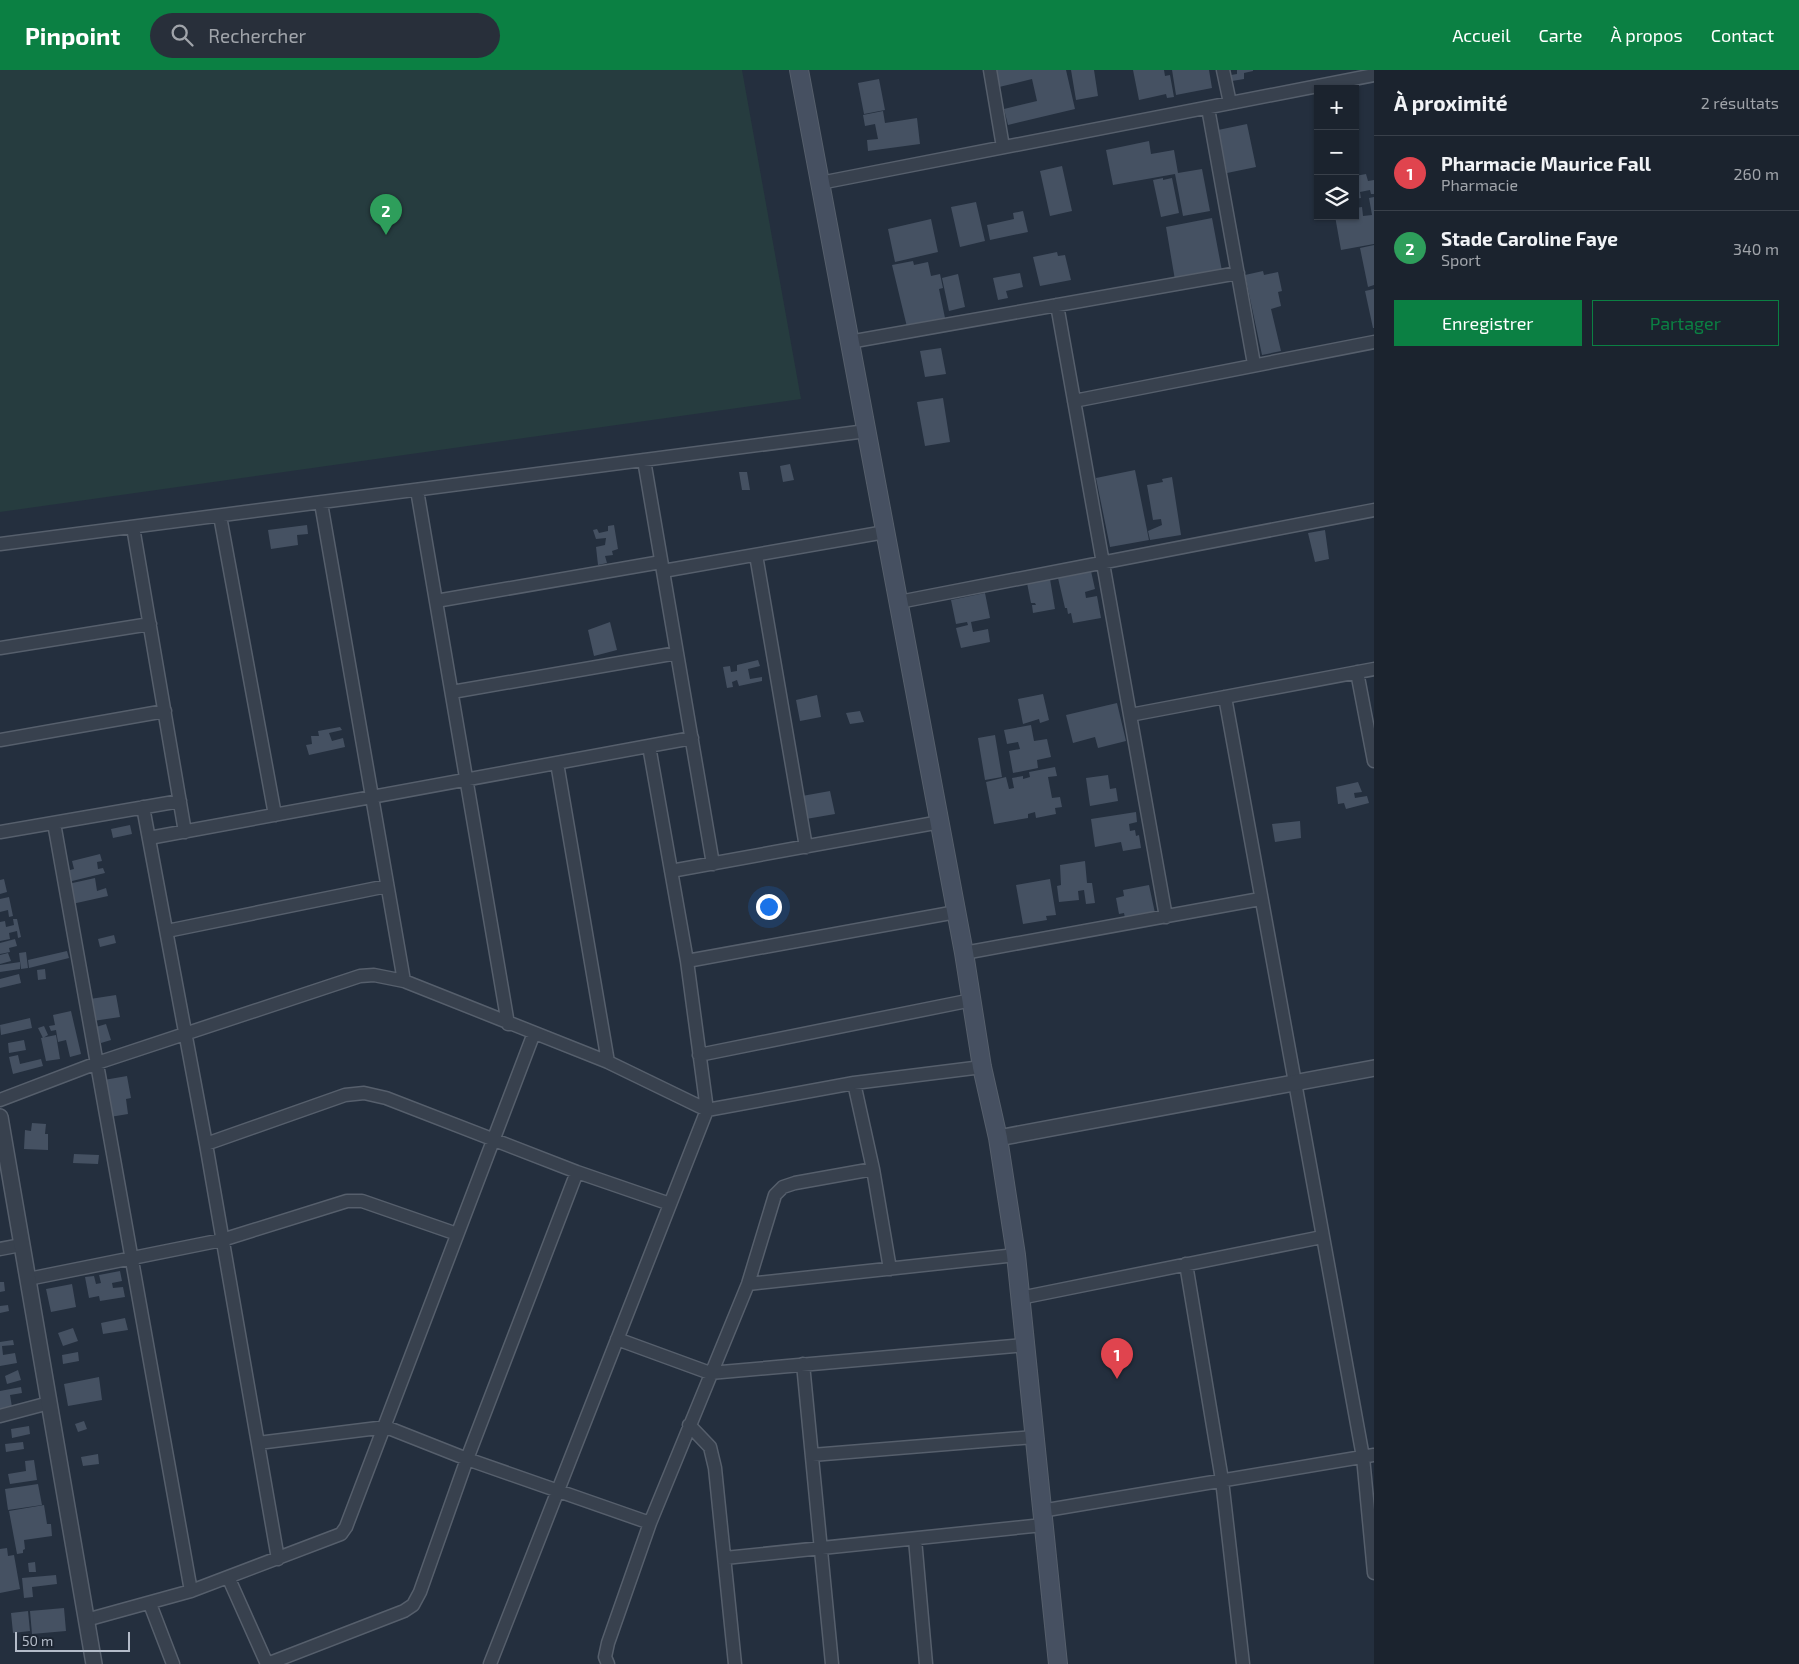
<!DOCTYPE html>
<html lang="fr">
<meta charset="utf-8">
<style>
:root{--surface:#1b232e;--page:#282f3a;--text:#f1f3f6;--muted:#a0a4aa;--line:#39404a;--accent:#0b8043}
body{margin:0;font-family:"Exo 2",sans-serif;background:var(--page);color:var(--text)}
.controls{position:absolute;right:15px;top:15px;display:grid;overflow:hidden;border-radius:0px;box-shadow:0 1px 4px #0004}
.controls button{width:45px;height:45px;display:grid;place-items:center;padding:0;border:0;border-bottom:1px solid var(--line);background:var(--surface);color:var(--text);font:25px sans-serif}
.scale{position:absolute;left:15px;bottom:12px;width:115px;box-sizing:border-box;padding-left:5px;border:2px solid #b4bcc9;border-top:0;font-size:14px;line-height:18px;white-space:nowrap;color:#b4bcc9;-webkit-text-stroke:4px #1d2633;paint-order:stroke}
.you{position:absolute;left:768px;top:836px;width:18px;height:18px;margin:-12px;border:4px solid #fff;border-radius:50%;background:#1a73e8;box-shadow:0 0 0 8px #1a73e833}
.badge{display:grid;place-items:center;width:32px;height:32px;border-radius:50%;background:var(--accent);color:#fff;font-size:16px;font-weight:700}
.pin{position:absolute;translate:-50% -41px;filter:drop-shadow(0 1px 2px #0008)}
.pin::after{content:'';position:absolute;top:26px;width:18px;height:15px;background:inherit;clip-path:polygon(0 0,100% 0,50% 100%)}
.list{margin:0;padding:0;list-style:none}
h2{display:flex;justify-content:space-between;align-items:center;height:65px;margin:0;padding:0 20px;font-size:21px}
h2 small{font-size:16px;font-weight:400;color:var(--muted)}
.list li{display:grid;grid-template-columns:32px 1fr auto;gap:15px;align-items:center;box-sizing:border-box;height:75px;padding:0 20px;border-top:1px solid var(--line)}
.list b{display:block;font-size:19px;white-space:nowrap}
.list p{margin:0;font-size:16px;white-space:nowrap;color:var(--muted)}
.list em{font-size:16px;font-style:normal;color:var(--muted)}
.actions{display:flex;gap:10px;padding:15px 20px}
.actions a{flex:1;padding:11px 0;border:1px solid var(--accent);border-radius:0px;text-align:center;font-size:18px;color:var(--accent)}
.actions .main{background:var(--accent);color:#fff}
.icon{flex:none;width:28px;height:28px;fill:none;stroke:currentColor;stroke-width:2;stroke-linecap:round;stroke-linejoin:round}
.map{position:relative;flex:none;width:1374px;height:1594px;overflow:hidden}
header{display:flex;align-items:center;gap:30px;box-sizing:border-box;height:70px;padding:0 25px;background:var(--accent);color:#fff}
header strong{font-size:24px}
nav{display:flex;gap:28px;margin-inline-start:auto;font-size:18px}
.search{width:350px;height:45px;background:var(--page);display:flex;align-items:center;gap:12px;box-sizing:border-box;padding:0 18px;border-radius:28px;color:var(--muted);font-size:19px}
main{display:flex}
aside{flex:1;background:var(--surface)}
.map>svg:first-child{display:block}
.green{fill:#263c3f}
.building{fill:#455162}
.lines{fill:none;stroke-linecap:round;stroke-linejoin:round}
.minor-casing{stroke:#565f6c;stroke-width:15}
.tertiary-casing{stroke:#565f6c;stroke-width:18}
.secondary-casing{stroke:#565f6c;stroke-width:20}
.minor{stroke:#38414e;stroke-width:12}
.tertiary{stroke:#38414e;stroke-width:15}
.secondary{stroke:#465061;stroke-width:18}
</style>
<header>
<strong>Pinpoint</strong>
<div class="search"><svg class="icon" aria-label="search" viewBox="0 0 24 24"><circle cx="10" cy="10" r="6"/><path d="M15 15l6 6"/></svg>Rechercher</div>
<nav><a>Accueil</a><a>Carte</a><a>À propos</a><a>Contact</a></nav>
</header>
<main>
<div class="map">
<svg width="1374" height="1594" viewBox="0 0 1374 1594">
<rect width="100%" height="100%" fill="#242f3e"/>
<path class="green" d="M0,0H742L801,329L0,442Z"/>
<path class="building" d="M995,0H1066L1075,39L1008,55L1004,39L1037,31L1032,9L999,17Z
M1071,0H1094L1098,26L1076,30Z
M1133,0H1164L1165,6L1170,5L1174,27L1167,28L1166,24L1139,30Z
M1172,0H1209L1212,18L1176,25Z
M1237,0H1253V1L1244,3V9L1232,11L1231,5L1237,4Z
M879,9L885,40L864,44L858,13Z
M883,41L885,53L917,48L920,74L868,81L867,70L878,69L875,54L865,56L863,45Z
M1247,54L1256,97L1227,103L1218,60Z
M1149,71L1151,84L1174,80L1178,103L1202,99L1210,141L1183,146L1175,104L1113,115L1106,80Z
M1062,96L1072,141L1050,146L1040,101Z
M1366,104L1368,111L1374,110V124H1371L1370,120L1360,122L1361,128L1355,129V106Z
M1163,108V110L1172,108L1179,143L1161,147L1153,110Z
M1374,127V174L1341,180L1335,146H1355V138L1362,137L1363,146L1372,145L1369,128Z
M976,132L985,171L960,177L951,137Z
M1023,141L1028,162L990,170L987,155L1014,149L1013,143Z
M1212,148L1222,201L1175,210L1166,157Z
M931,149L938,182L895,192L888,159Z
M1374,175V215L1368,217L1360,178Z
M1057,182L1058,186L1065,185L1071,210L1040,216L1033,187Z
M913,191L914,195L928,192L931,206L940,204L943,218L939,219L945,248L907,257L892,195Z
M1263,201L1264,205L1278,202L1282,221L1278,222L1281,236L1271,239L1281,281L1262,285L1245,205Z
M1020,203L1023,217L1006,221L1008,228L998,230L993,208Z
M958,204L965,237L949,241L942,208Z
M1374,219V258H1373L1365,221Z
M941,278L946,304L925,307L920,281Z
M943,328L950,372L925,376L917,332Z
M790,394L794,410L783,412L780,396Z
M1135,400L1149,470L1110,477L1096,408Z
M739,402H747L750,420H742Z
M1172,407L1181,465L1150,470L1148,461L1162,455L1161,449L1153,450L1147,415L1163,412L1162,409Z
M307,455L308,464L297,465L298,475L271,479L268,460Z
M614,455L618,479L612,481L613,485L605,486L607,493L598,495L596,477L605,475L606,468L596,469L593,460L597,459L599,463L608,461V456Z
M1325,460L1329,489L1315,492L1308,463Z
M1091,501L1095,519L1085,522L1086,528L1097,526L1101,548L1073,553L1071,543L1068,544L1067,538H1065L1058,508Z
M1050,509L1055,539L1033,543L1032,535H1036L1035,533H1031L1027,513Z
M985,523L990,548L971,552L973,562L988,559L990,572L961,578L956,558L968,555L967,552L956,554L951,530Z
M610,552L617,580L594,586L588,560Z
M758,590L760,596L748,599L750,609L762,607V611L739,616L737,610L732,612L733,617L727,618L723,597L730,596L731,602L737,601V595Z
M1043,624L1049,650L1040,653L1039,649L1023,654L1018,629Z
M817,625L821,647L800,651L796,630Z
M1117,633L1126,671L1098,678L1095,667L1073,673L1066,645Z
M860,641L864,652L850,654L846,643Z
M1031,655L1034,671L1047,669L1051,687L1037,690L1038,698L1013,703L1009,681L1020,679L1018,672L1007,674L1004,660Z
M340,657L342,660L329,663L332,671L343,668L345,677L309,685L306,675L312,674L311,666H319L318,661Z
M995,665L1002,707L985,710L978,668Z
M1055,697L1057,706L1048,707L1052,728L1060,727L1062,737L1055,738L1056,744L1036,748L1035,742L1028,744V748L994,754L986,712L1006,707L1009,719L1014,718L1012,708L1023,706V709L1030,707L1029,702Z
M1108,705L1110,719L1116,718L1118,731L1090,736L1086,708Z
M1358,712L1362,722L1354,723L1355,728L1367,726L1369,733L1346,739L1344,733L1338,734L1336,717Z
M830,721L835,744L806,749L802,726Z
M1136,742L1137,752L1129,754L1130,761L1135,760L1136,766L1139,765L1141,778L1123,781L1121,772L1095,777L1091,749Z
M1300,751L1301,768L1275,772L1272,754Z
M130,755L132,764L113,768L111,759Z
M100,784L102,791L97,792L98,799L103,798L105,803L68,812L66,801L74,799L72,791Z
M1085,791L1087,813H1092L1095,833L1086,834L1084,820L1078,821L1079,830L1059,832L1057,816L1061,815L1060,795Z
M95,808L97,821L106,818L108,826L72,834L68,814Z
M4,809L7,822L0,824V810Z
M1050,809L1056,845L1046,846L1047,850L1023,854L1016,815Z
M1149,815L1155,843L1125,848L1124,843L1119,844L1116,828L1124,826L1123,820Z
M9,827L13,846L9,847L8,840L0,842V829Z
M13,849H17L21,867L18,868L17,861L9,863L10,869L0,871V852L5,851L6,857L14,855Z
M114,865L116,873L100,877L98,869Z
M15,869L17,876L9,878L10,882L0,884V873Z
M67,881L69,888L29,898L28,890Z
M26,882L28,898L21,899L19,883Z
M8,883L11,891L0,894V885Z
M20,892V899L0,902V895Z
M45,899L46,909L38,910L37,900Z
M19,904L21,913L0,918V909Z
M116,925L120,947L93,951L90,929Z
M71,941L81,984L70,987L66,970L58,972L56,960L51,961L49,956L55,955L53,945Z
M30,948L32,958L1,965L0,955Z
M106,954L111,970L101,973L96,957Z
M44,956L48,965L43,968L38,958Z
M56,965L60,989L46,991L41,968Z
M24,970L26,980L9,983L8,973Z
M18,985L20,994L41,989L43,996L13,1004L9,987Z
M127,1006L131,1028L126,1029L128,1044L110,1047L111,1034H108L104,1010Z
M32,1053L46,1054L45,1064H48V1080L24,1079L25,1060L31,1061Z
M74,1084L99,1085L98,1094L73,1093Z
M120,1201L122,1211L112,1213L113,1218L123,1217L125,1227L100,1231L99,1226L89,1228L85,1207L94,1206L96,1214L101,1213L99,1205Z
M0,1212H4L5,1221L0,1222Z
M72,1214L76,1237L51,1242L46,1219Z
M8,1235L9,1241L0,1243V1236Z
M125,1248L128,1260L103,1264L101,1253Z
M73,1258L78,1271L63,1276L58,1263Z
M13,1270L14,1275L2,1276L3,1285L15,1283L17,1293L0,1296V1272Z
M78,1282L79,1291L63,1294L62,1285Z
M18,1300L21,1310L7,1314L5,1306Z
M99,1307L102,1330L68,1336L64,1314Z
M21,1317L22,1323L10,1325L12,1337L0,1339V1321Z
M84,1351L87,1359L78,1362L75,1354Z
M29,1356L30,1364L12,1368L11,1359Z
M23,1372L24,1379L6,1382L5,1374Z
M98,1384L99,1394L83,1396L81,1387Z
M34,1390L37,1410L10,1414L8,1404L26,1401L25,1391Z
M38,1414L42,1435L8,1440L5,1419Z
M44,1435L47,1454H51L52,1466L24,1470L25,1479L23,1480V1483L17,1484L9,1441Z
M7,1478L8,1486L14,1485L20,1519L0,1523V1479Z
M35,1492L36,1502H29L28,1493Z
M56,1505L57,1514L32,1517L33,1527L24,1528L22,1508Z
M64,1538L66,1561L32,1564L30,1541Z
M28,1541L30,1561L13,1563L11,1543Z"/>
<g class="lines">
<defs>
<path id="minor" d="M990,0L1003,77
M1223,0L1230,33
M1208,38L1254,294
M820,113L1374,5
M1057,235L1166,847
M849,272L1238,203
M1074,331L1374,272
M644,390L713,794
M417,420L508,954
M321,433L404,911
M220,446L275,745
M133,457L185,762
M0,474L866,361
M756,485L806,777
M663,501L885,462
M436,531L661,492
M899,532L1374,440
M0,578L150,554
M1357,602L1374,691
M452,622L677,583
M1225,627L1363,1387L1374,1503
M1130,645L1374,599
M0,670L165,641
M557,693L608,992
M143,737L206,1074L278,1489
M54,753L191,1521
M0,762L180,731
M149,768L692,668
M671,801L940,752
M167,861L387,816
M964,883L1260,829
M687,891L956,842
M699,985L972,930
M854,1013L873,1099L890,1199
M0,1030L97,993L360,906L374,905L404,911L608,992L707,1040L854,1013L982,997
M206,1074L345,1025L364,1023L386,1028L577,1102L670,1134
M0,1179L21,1175
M1186,1194L1222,1410L1243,1594
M28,1209L222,1170L347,1131H362L457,1164
M748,1214L1016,1185
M1020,1228L1322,1167
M617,1269L710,1303L1025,1275
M803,1294L832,1594
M0,1346L49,1333
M689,1355L710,1377L715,1398L735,1594
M258,1373L386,1357L467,1389L650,1453
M812,1385L1034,1367
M1041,1441L1374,1385
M915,1469L926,1594
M725,1488L1043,1455
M229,1509L267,1594
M150,1534L173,1594
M86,1550L191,1521L341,1464L346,1457L534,963
M267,1594L404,1541L413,1535L420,1522L467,1389L577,1102
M490,1594L707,1040L687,891L649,676
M608,1594L605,1587L608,1573L650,1453L748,1214L775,1125L783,1117L795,1113L873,1099"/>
<path id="tertiary" d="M0,1047L94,1594
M998,1068L1374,998"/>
<path id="secondary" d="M799,0L964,883L982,997L998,1068L1016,1185L1058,1594"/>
</defs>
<use href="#minor" class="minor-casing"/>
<use href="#tertiary" class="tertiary-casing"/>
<use href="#secondary" class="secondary-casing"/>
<use href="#minor" class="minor"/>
<use href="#tertiary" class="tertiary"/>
<use href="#secondary" class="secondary"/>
</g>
</svg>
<div class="controls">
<button>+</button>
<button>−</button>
<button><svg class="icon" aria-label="layers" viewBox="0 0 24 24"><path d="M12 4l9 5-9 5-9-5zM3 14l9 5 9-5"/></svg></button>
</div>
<div class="scale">50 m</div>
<div class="you"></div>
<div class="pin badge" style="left:1117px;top:1309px;background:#e0444e">1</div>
<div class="pin badge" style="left:386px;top:165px;background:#2e9e5b">2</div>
</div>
<aside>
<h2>À proximité<small>2 résultats</small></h2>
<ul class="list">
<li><span class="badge" style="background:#e0444e">1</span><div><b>Pharmacie Maurice Fall</b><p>Pharmacie</p></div><em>260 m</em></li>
<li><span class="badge" style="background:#2e9e5b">2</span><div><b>Stade Caroline Faye</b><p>Sport</p></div><em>340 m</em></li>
</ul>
<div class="actions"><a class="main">Enregistrer</a><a>Partager</a></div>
</aside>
</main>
